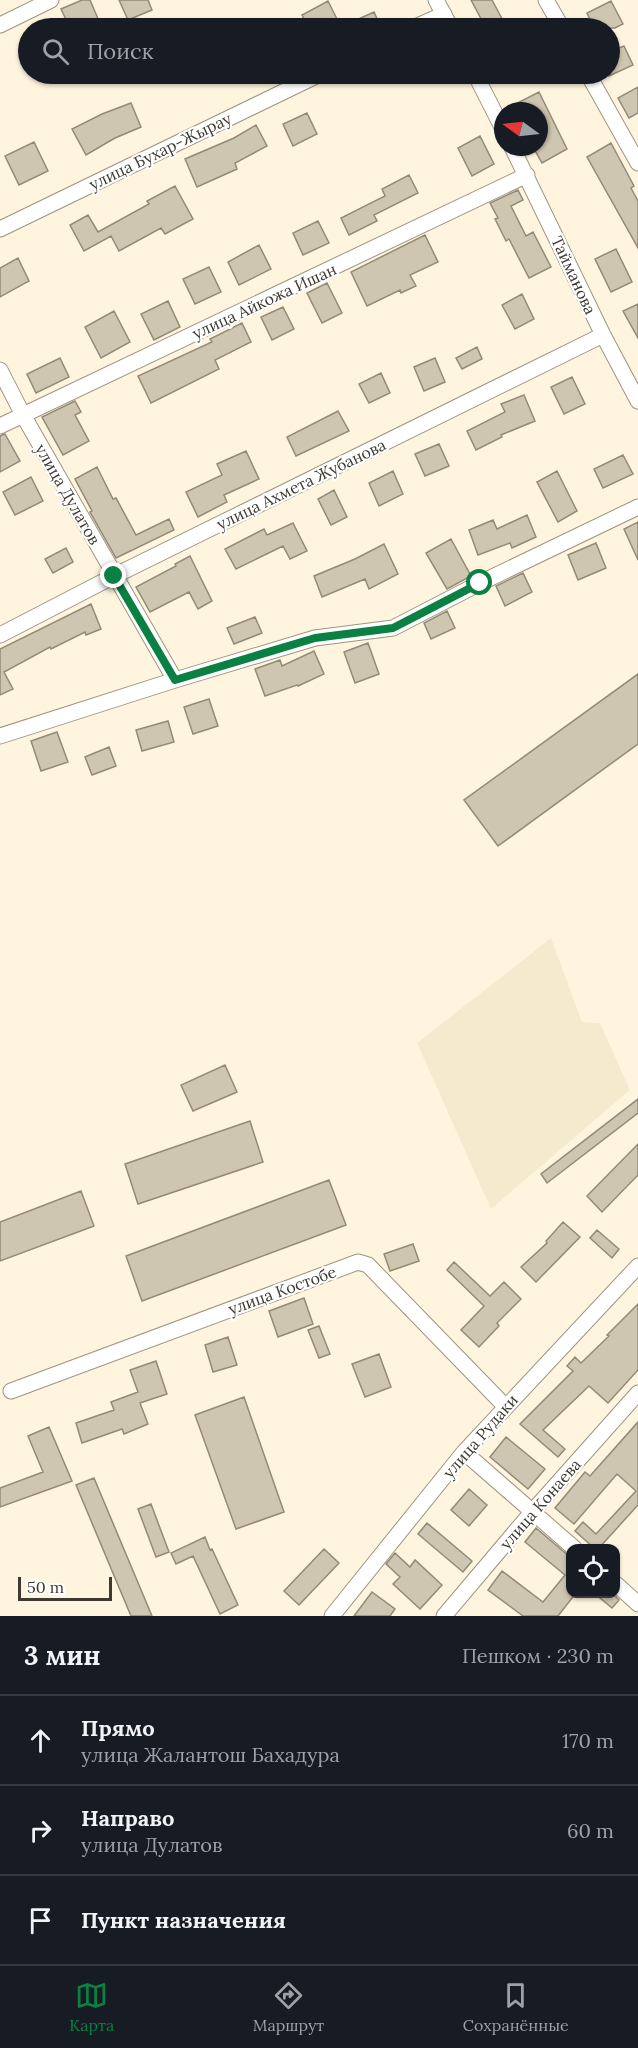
<!DOCTYPE html>
<html lang="ru">
<meta charset="utf-8">
<style>
:root{--surface:#171b24;--page:#20242c;--text:#f1f3f6;--muted:#9ea1a6;--line:#363941;--accent:#0b8043}
body{margin:0;font-family:Lora,serif;background:var(--page);color:var(--text)}
.controls{position:absolute;right:18px;bottom:18px;display:grid;overflow:hidden;border-radius:12px;box-shadow:0 2px 4px #0004}
.controls button{width:54px;height:54px;display:grid;place-items:center;padding:0;border:0;border-bottom:2px solid var(--line);background:var(--surface);color:var(--text);font:30px sans-serif}
.compass{position:absolute;left:494px;top:102px;width:54px;height:54px;border-radius:50%;background:var(--surface);box-shadow:0 2px 4px #0004;rotate:285deg}
.scale{position:absolute;left:18px;bottom:15px;width:94px;box-sizing:border-box;padding-left:6px;border:3px solid #3e3a31;border-top:0;font-size:16px;line-height:21px;white-space:nowrap;color:#3e3a31;-webkit-text-stroke:4px #fff;paint-order:stroke}
.stop{position:absolute;width:18px;height:18px;margin:-14px;border:4px solid #0b8043;border-radius:50%;background:#fff}
.stop.end{background:#0b8043;border-color:#fff;box-shadow:0 2px 6px #0008}
.list{margin:0;padding:0;list-style:none}
h2{display:flex;justify-content:space-between;align-items:center;height:78px;margin:0;padding:0 24px;font-size:26px}
h2 small{font-size:20px;font-weight:400;color:var(--muted)}
.list li{display:grid;grid-template-columns:39px 1fr auto;gap:18px;align-items:center;box-sizing:border-box;height:90px;padding:0 24px;border-top:2px solid var(--line)}
.list b{display:block;font-size:22px;white-space:nowrap}
.list p{margin:0;font-size:20px;white-space:nowrap;color:var(--muted)}
.list em{font-size:20px;font-style:normal;color:var(--muted)}
.icon{flex:none;width:33px;height:33px;fill:none;stroke:currentColor;stroke-width:2;stroke-linecap:round;stroke-linejoin:round}
.map{position:relative;flex:none;width:638px;height:1616px;overflow:hidden}
.search{position:absolute;background:var(--surface);box-shadow:0 2px 4px #0004;left:18px;right:18px;top:18px;height:66px;display:flex;align-items:center;gap:15px;box-sizing:border-box;padding:0 21px;border-radius:33px;color:var(--muted);font-size:22px}
.sheet{height:348px;background:var(--surface)}
nav{display:flex;justify-content:space-around;align-items:center;box-sizing:border-box;height:84px;border-top:2px solid var(--line);background:var(--surface);font-size:16px;color:var(--muted)}
nav a{display:grid;justify-items:center;gap:3px}
nav .on{color:var(--accent)}
.map>svg:first-child{display:block}
.built{fill:#f6eace}
.building{fill:#cfc6b1;stroke:#938a76;stroke-width:1.5}
.lines{fill:none;stroke-linecap:round;stroke-linejoin:round}
.minor-casing{stroke:#9d9580;stroke-width:17}
.minor{stroke:#fff;stroke-width:15}
.route{stroke:#0b8043;stroke-width:8}
.labels{text-anchor:middle;dominant-baseline:central;stroke-width:4.5;stroke-linejoin:round;paint-order:stroke}
.street-label{font-size:16px;fill:#3e3a31;stroke:#fff}
</style>
<div class="map">
<svg width="638" height="1616" viewBox="0 0 638 1616">
<rect width="100%" height="100%" fill="#fff5df"/>
<path class="built" d="M551,938L582,1022L600,1023L630,1090L491,1209L417,1043Z"/>
<path class="building" d="M82,0H90L102,28H70L61,9Z
M119,0H148L152,10L128,20Z
M471,0H492L507,28H486Z
M328,1L341,27L374,12L379,23L367,28H309L302,15Z
M611,1L623,24L615,28H594L587,13Z
M624,46L633,65L609,76V52Z
M638,87V113L629,118L618,98Z
M539,92L567,149L542,163L533,147H539V111L504,110Z
M131,103L141,127L115,138L86,155L72,129L102,114Z
M307,113L317,134L293,146L283,124Z
M256,125L267,146L235,163L237,169L197,187L185,159L234,138Z
M480,136L494,164L472,176L458,148Z
M34,142L48,171L19,185L5,156Z
M611,143L634,186L631,188L638,201V248L587,157Z
M409,175L418,193L374,215L377,221L349,235L341,218L385,196L382,189Z
M175,186L193,219L165,234L161,228L119,251L111,236L84,251L70,225L88,215L98,232L149,204L147,201Z
M518,190L523,200L511,206L526,236L533,232L551,267L529,278L509,239L506,241L495,219L498,218L490,203Z
M318,221L329,243L303,255L293,233Z
M425,235L438,262L410,275L416,286L401,293L400,290L367,306L351,272Z
M259,245L271,269L239,285L228,262Z
M616,249L632,282L611,292L595,259Z
M18,258L29,281L0,297V268Z
M209,267L221,292L195,304L183,279Z
M327,283L342,313L322,323L307,293Z
M522,294L534,319L515,329L502,305Z
M168,301L180,327L154,340L141,314Z
M638,304V338L623,311Z
M283,307L294,329L272,340L261,317Z
M114,311L130,342L101,358L85,327Z
M242,323L251,342L215,360L219,369L151,403L138,376L212,342L210,339Z
M477,347L482,359L462,369L456,358Z
M60,358L69,377L36,393L27,374Z
M435,358L445,382L424,391L414,367Z
M381,373L390,393L369,403L359,384Z
M572,377L585,404L564,414L551,387Z
M524,395L535,421L501,435L502,437L476,450L467,431L505,412L501,404Z
M75,401L81,412L75,415L89,441L63,455L42,417Z
M338,411L349,431L296,456L287,437Z
M5,434L20,461L0,472V436Z
M439,444L449,466L425,476L415,454Z
M246,451L259,479L224,495L227,502L198,517L186,492L222,475L217,464Z
M623,455L633,474L603,488L594,469Z
M97,467L113,499L116,498L136,535L169,519L174,530L116,558L90,512L92,511L75,479Z
M393,471L403,494L379,506L369,483Z
M557,471L577,511L558,522L537,482Z
M31,477L43,501L15,515L3,492Z
M334,490L347,517L331,525L318,499Z
M527,515L536,537L512,548L510,543L478,555L469,530L493,520L497,529Z
M638,522V560L624,529Z
M293,523L307,551L290,559L283,546L236,569L225,549L264,529L267,535Z
M451,539L471,576L447,589L426,553Z
M596,543L606,568L578,580L568,555Z
M384,544L398,574L369,589L365,579L322,597L314,576L355,559Z
M66,548L73,562L53,573L45,559Z
M190,556L212,601L198,609L189,592L150,612L136,587L176,566L175,564Z
M523,573L532,592L505,606L496,586Z
M91,604L101,629L86,635L85,632L51,649L50,647L4,672L13,689L0,695V649Z
M447,611L455,628L431,639L424,623Z
M255,617L262,633L234,644L227,628Z
M368,643L379,674L355,683L344,652Z
M314,651L324,674L298,686L297,685L265,696L255,669L280,660L282,666Z
M638,674V744L498,846L464,800Z
M209,699L218,726L193,734L184,707Z
M168,721L174,742L142,751L136,730Z
M57,732L68,762L41,771L31,741Z
M109,747L116,766L92,775L85,757Z
M225,1065L237,1092L193,1111L181,1085Z
M638,1099V1113L547,1183L541,1174Z
M250,1121L263,1162L138,1204L125,1164Z
M638,1144V1175L602,1212L587,1196Z
M329,1180L346,1225L142,1301L126,1256Z
M81,1191L94,1226L0,1261V1222Z
M563,1222L580,1237L536,1282L521,1267L547,1243L546,1241Z
M597,1230L619,1249L612,1258L590,1238Z
M413,1244L419,1261L390,1271L384,1254Z
M454,1262L490,1296L504,1282L521,1299L497,1323L499,1326L479,1347L461,1330L484,1306L447,1270Z
M304,1298L313,1324L278,1337L269,1311Z
M638,1304V1370L608,1403L589,1386L543,1430L565,1449L558,1457L520,1424L573,1371L567,1366L575,1357L581,1363L609,1336L607,1335Z
M319,1326L330,1354L319,1358L308,1330Z
M228,1337L237,1365L213,1372L205,1345Z
M379,1354L391,1387L365,1397L352,1364Z
M156,1361L167,1394L140,1403L148,1424L124,1434L122,1429L82,1443L76,1423L114,1410L111,1402L138,1392L130,1370Z
M244,1397L284,1512L236,1529L195,1415Z
M638,1422V1505L599,1548H594L575,1531L583,1522L596,1534L636,1491L617,1474L574,1524L555,1508L585,1472L590,1476Z
M49,1427L72,1481L0,1507V1488L43,1472L28,1436Z
M506,1437L545,1469L528,1489L490,1457Z
M94,1478L152,1616H131L76,1485Z
M469,1489L487,1505L469,1526L451,1510Z
M151,1504L169,1552L156,1557L138,1509Z
M427,1523L472,1561L463,1572L418,1534Z
M536,1528L570,1557V1593H576L558,1616H523L488,1590L502,1571L543,1602L565,1575L525,1542Z
M205,1537L210,1550L212,1549L238,1605L220,1614L193,1556L176,1564L171,1553Z
M324,1549L339,1563L299,1605L284,1591Z
M395,1553L410,1567L415,1560L442,1585L420,1609L393,1584L400,1577L386,1564Z
M372,1592L395,1609L390,1616H354Z
M594,1593H612L619,1600L612,1608Z"/>
<g class="lines">
<defs>
<path id="minor" d="M436,0L451,28
M546,0L562,28
M0,25L51,0
M413,28L444,14
M475,74L503,129
M588,74L638,163
M512,147L603,335L638,401
M0,229L320,74
M0,370L23,415L175,680
M0,426L527,175
M0,635L114,576L603,335
M0,736L175,680L315,638L393,628L480,583L638,507
M11,1391L358,1262L368,1265L505,1406
M464,1452L574,1548
M616,1584L638,1604
M332,1616L464,1452L638,1266
M444,1616L532,1512L638,1393"/>
</defs>
<use href="#minor" class="minor-casing"/>
<use href="#minor" class="minor"/>
</g>
<g class="lines">
<path class="route" d="M114,576L175,680L315,638L393,628L480,583"/>
</g>
<g class="labels">
<g class="street-label">
<text transform="translate(160 151) rotate(-26)">улица Бухар-Жырау</text>
<text transform="translate(574 275) rotate(65)">Тайманова</text>
<text transform="translate(264 301) rotate(-25)">улица Айкожа Ишан</text>
<text transform="translate(301 484) rotate(-26)">улица Ахмета Жубанова</text>
<text transform="translate(68 494) rotate(60)">улица Дулатов</text>
<text transform="translate(282 1290) rotate(-20)">улица Костобе</text>
<text transform="translate(480 1436) rotate(-49)">улица Рудаки</text>
<text transform="translate(540 1504) rotate(-49)">улица Конаева</text>
</g>
</g>
</svg>
<div class="controls">
<button><svg class="icon" aria-label="locate" viewBox="0 0 24 24"><circle cx="12" cy="12" r="6"/><path d="M12 2v4M12 18v4M2 12h4M18 12h4"/></svg></button>
</div>
<svg class="compass" viewBox="-18 -18 36 36"><path d="M0-13l5 13h-10z" fill="#e53935"/><path d="M0 13l5-13h-10z" fill="#9ea1a6"/></svg>
<div class="scale">50 m</div>
<div class="stop" style="left:480px;top:583px"></div>
<div class="stop end" style="left:114px;top:576px"></div>
<div class="search"><svg class="icon" aria-label="search" viewBox="0 0 24 24"><circle cx="10" cy="10" r="6"/><path d="M15 15l6 6"/></svg>Поиск</div>
</div>
<section class="sheet">
<h2>3 мин<small>Пешком · 230 m</small></h2>
<ul class="list">
<li><svg class="icon" aria-label="ahead" viewBox="0 0 24 24"><path d="M12 20V5M6 11l6-6 6 6"/></svg><div><b>Прямо</b><p>улица Жалантош Бахадура</p></div><em>170 m</em></li>
<li><svg class="icon" aria-label="right" viewBox="0 0 24 24"><path d="M7 20v-9h11M14 6l5 5-5 5"/></svg><div><b>Направо</b><p>улица Дулатов</p></div><em>60 m</em></li>
<li><svg class="icon" aria-label="arrive" viewBox="0 0 24 24"><path d="M6 21V4h12l-3 4 3 4H6"/></svg><div><b>Пункт назначения</b></div></li>
</ul>
</section>
<nav>
<a class="on"><svg class="icon" aria-label="map" viewBox="0 0 24 24"><path d="M3 6l6-2 6 2 6-2v14l-6 2-6-2-6 2zM9 4v14M15 6v14"/></svg>Карта</a>
<a><svg class="icon" aria-label="directions" viewBox="0 0 24 24"><path d="M12 3l9 9-9 9-9-9zM9 14v-3h6M13 9l2 2-2 2"/></svg>Маршрут</a>
<a><svg class="icon" aria-label="saved" viewBox="0 0 24 24"><path d="M7 4h10v16l-5-4-5 4z"/></svg>Сохранённые</a>
</nav>
